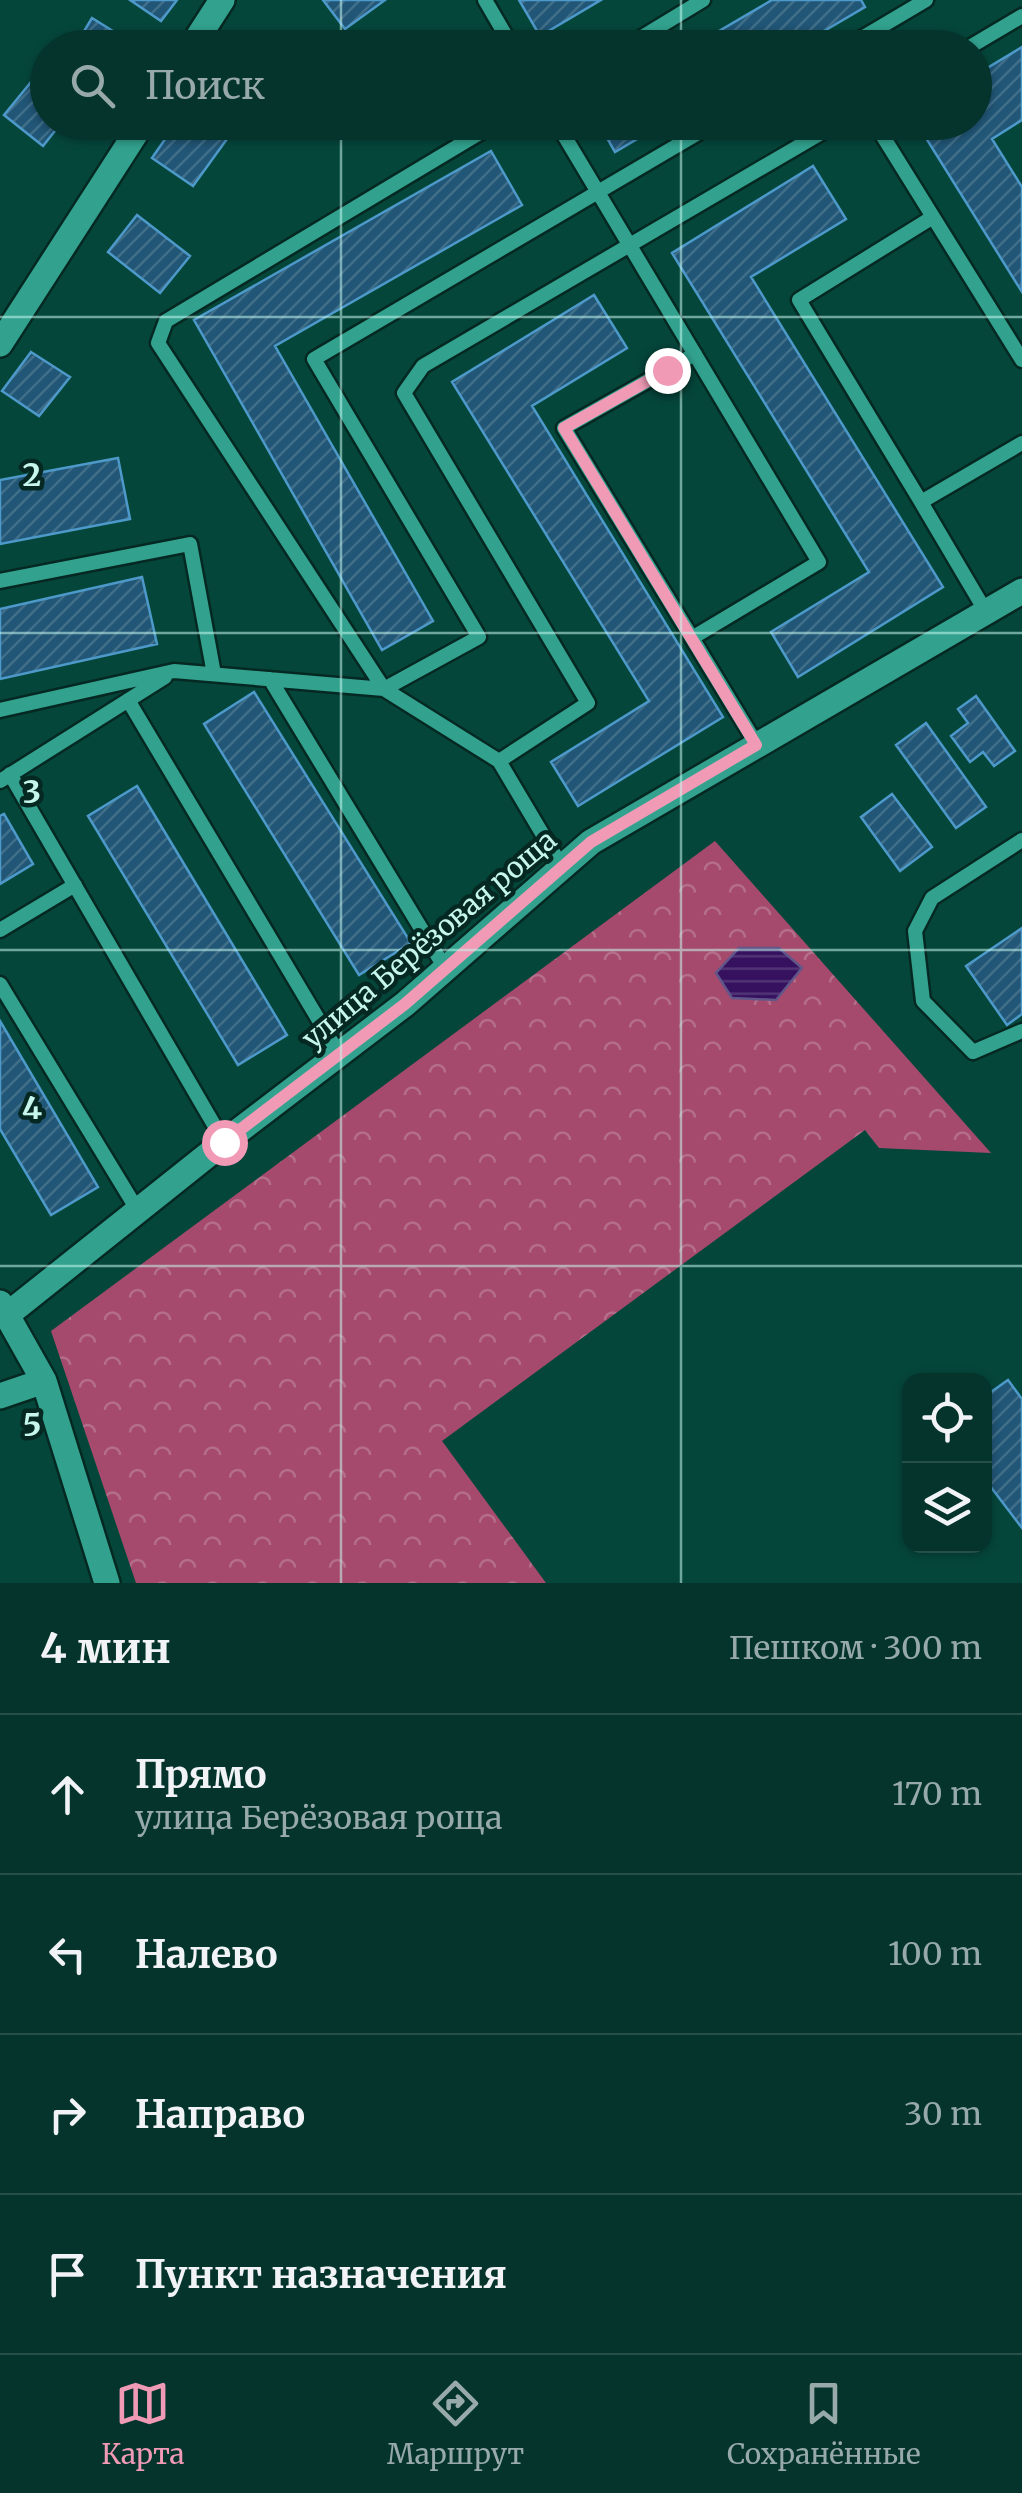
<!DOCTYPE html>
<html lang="ru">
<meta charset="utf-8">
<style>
:root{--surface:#04342c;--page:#123f38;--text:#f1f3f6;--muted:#97aaa9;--line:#254f48;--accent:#f09ab6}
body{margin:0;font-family:Merriweather,serif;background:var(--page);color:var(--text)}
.controls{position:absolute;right:30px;bottom:30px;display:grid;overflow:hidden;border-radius:20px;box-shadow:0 2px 8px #0004}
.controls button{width:90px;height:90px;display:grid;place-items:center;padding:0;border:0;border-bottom:2px solid var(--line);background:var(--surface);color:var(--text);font:50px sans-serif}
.stop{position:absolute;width:30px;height:30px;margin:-22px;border:8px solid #f09ab6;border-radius:50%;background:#fff}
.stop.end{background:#f09ab6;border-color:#fff;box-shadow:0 2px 10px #0008}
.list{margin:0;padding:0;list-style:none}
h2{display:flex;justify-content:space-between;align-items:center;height:130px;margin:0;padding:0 40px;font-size:42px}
h2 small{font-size:32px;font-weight:400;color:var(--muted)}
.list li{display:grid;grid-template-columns:65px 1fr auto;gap:30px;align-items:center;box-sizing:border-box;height:160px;padding:0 40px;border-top:2px solid var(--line)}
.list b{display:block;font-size:38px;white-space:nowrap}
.list p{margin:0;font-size:32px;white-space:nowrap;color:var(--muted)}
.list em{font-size:32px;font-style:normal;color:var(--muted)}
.icon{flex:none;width:55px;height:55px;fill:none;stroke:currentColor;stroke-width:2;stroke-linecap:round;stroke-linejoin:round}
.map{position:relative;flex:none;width:1022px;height:1583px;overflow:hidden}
.search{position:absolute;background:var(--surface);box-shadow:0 2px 8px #0004;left:30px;right:30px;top:30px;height:110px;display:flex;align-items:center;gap:25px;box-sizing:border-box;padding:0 35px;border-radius:55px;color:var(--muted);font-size:38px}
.sheet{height:770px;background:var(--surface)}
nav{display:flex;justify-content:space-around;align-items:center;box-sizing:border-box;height:140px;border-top:2px solid var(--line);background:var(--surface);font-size:28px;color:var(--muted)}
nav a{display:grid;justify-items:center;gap:5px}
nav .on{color:var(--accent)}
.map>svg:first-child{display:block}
.forest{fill:url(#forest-crowns)}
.water{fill:url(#water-rules);stroke:#615689;stroke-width:2.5}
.building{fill:url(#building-hatch);stroke:#4d99c9;stroke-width:2.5}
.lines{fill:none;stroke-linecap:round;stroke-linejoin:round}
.lane-casing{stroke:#052922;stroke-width:19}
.street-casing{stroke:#052922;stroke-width:30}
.lane{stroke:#32a28f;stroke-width:14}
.street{stroke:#32a28f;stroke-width:25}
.route{stroke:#f09ab6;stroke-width:12}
.grid{fill:none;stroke:#c7f7ec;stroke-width:2.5;stroke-opacity:0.55}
.labels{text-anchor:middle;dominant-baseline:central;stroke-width:9;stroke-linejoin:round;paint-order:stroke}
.street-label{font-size:28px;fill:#c7f7ec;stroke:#052922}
.grid-label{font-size:32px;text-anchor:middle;font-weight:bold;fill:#c7f7ec;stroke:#052922;stroke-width:9;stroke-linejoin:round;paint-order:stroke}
</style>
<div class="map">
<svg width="1022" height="1583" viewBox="0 0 1022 1583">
<defs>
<pattern id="forest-crowns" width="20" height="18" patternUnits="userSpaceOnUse" patternTransform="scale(2.5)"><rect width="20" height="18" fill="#a64a6d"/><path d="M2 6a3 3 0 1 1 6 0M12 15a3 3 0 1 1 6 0" fill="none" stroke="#b46e89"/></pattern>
<pattern id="water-rules" width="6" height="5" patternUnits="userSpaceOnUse" patternTransform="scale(2.5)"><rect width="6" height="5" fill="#35115f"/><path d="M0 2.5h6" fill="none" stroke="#513476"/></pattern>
<pattern id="building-hatch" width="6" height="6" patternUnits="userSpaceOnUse" patternTransform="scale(2.5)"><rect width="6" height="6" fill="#215676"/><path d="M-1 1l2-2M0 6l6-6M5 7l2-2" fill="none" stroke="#406f8a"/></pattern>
</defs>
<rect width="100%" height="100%" fill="#05463b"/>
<path class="forest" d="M715,841L991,1153L879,1148L865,1130L442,1441L546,1583H136L51,1331Z"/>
<path class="water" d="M739,948H779L802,968L776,1000L732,998L716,973Z"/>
<path class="building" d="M130,0H177L161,21Z
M323,0H385L345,29Z
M519,0H601L540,36Z
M772,0H861L865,7L795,48H690Z
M92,18L124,38L118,48H74Z
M1022,47V120L992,139L1022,187V292L916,122H974V76Z
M36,76L48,84V122H62L43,146L4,115Z
M177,122H207L227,139L193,186L152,158Z
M598,122H666L615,152Z
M491,151L522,205L275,346L433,621L382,650L194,320Z
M813,166L846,219L751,277L943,587L798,677L771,632L869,572L672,253Z
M137,215L190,256L160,293L108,252Z
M594,295L627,348L532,406L723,717L578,806L551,762L649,701L452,382Z
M31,352L70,377L39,416L2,391Z
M118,458L130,519L0,544V480Z
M142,577L157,644L0,679V609Z
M254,692L411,943L359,975L204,724Z
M976,696L1015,751L994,766L983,752L970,762L951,736L968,723L958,709Z
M926,723L986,807L956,828L896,745Z
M137,786L287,1035L238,1065L88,816Z
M892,794L932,847L900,871L861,817Z
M4,814L33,864L0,884V816Z
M1022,928V1014L1007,1025L966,966Z
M0,1021L98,1187L51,1215L0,1129Z
M1008,1380L1022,1399V1528L984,1478V1397Z"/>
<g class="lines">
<defs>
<path id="lane" d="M485,0L513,48
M624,48L703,0
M845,48L926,0
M968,48L1022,16
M556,122L819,562L692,638L757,745
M717,122L314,359L479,637L384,689L499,761L588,703L404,393L423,366L840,122
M874,122L1022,360
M921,502L799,300L933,217
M0,581L190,544L214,674
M986,612L921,502L1022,443
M692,638L564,428L695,354
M270,679L445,968
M384,689L158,343L166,321L498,122
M128,700L339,1054
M0,710L174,671L384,689
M499,761L562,867
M10,774L224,1142
M0,781L165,677
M1022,840L932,898L915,931L923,1001L973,1052L1022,1031
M0,930L75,885
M0,984L138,1211"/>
<path id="street" d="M191,48L222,0
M0,344L143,122
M0,1303L44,1381L107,1583
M7,1315L224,1142L405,1004L591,842L1022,591
M0,1396L44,1381"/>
</defs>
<use href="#lane" class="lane-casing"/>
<use href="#street" class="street-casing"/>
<use href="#lane" class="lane"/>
<use href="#street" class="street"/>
</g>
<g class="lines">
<path class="route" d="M224,1142L405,1004L591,842L756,745L564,428L667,370"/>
</g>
<path class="grid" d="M341,0V48M681,0V48M341,122V1583M681,122V1583M0,317H1022M0,633H1022M0,950H1022M0,1266H1022"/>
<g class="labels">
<g class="street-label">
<text transform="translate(429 939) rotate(-40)">улица Берёзовая роща</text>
</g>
</g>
<g class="grid-label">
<text x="32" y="486">2</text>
<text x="32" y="803">3</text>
<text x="32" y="1119">4</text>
<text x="32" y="1436">5</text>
</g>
</svg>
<div class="controls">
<button><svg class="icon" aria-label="locate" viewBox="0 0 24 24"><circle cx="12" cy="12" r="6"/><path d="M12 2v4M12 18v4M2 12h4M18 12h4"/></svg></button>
<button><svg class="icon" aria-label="layers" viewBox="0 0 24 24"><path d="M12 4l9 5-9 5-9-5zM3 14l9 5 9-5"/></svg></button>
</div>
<div class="stop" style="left:224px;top:1142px"></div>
<div class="stop end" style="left:667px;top:370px"></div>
<div class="search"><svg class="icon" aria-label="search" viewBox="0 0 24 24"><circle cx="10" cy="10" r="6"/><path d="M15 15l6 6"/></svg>Поиск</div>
</div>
<section class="sheet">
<h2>4 мин<small>Пешком · 300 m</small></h2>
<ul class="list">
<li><svg class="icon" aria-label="ahead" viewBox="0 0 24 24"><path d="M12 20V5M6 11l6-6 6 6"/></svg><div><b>Прямо</b><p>улица Берёзовая роща</p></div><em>170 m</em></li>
<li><svg class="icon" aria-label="left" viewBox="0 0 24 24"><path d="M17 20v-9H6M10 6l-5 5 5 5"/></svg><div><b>Налево</b></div><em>100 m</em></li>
<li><svg class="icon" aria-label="right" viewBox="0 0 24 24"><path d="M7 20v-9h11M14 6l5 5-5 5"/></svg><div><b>Направо</b></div><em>30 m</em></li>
<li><svg class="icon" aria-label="arrive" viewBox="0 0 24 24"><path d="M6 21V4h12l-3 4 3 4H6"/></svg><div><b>Пункт назначения</b></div></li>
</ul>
</section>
<nav>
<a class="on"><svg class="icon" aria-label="map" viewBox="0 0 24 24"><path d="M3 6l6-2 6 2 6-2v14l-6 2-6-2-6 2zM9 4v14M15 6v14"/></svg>Карта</a>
<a><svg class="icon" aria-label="directions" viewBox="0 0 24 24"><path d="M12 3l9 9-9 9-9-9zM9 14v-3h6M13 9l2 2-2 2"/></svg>Маршрут</a>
<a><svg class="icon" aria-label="saved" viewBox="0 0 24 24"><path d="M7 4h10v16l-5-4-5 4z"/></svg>Сохранённые</a>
</nav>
